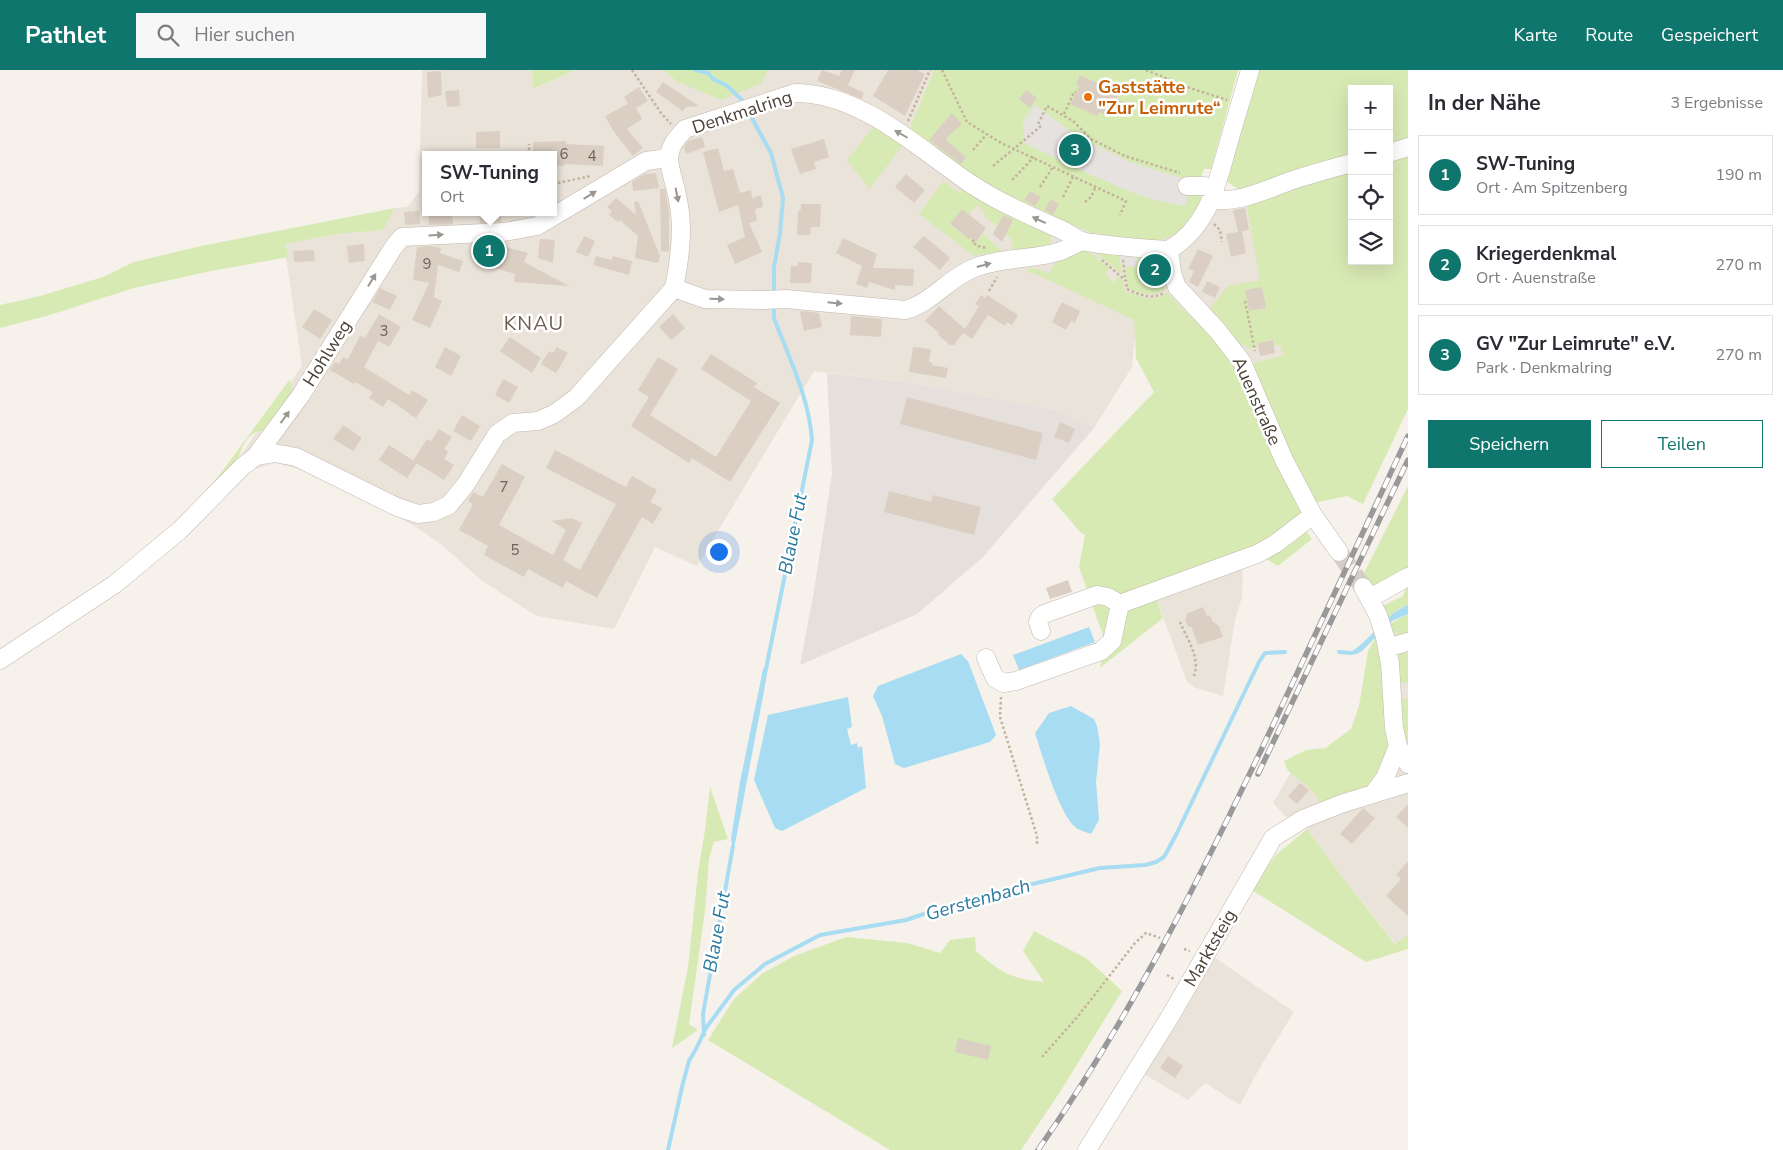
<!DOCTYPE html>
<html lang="de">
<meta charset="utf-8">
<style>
:root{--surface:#fff;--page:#f7f7f7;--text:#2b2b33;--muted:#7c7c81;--line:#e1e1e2;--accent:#0f766e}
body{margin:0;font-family:"Nunito Sans",sans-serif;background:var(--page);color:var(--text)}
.controls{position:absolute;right:15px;top:15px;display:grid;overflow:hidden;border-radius:0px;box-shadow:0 5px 20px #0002}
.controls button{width:45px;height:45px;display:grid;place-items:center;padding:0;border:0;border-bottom:1px solid var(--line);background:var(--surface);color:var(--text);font:25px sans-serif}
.you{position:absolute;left:718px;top:481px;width:18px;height:18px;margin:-12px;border:4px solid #fff;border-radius:50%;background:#1a73e8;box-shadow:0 0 0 8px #1a73e833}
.badge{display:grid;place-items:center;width:32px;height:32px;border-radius:50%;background:var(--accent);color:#fff;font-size:16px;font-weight:700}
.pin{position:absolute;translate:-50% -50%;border:2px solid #fff;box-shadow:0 1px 5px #0006}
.popup{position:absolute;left:422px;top:81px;width:135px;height:65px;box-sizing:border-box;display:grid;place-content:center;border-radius:0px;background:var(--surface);filter:drop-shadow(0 1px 4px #0005);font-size:16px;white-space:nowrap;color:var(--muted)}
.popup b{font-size:19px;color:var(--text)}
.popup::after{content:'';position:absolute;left:50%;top:100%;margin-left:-10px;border:10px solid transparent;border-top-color:var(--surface)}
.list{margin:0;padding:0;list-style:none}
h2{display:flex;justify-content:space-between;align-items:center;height:65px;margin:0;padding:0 20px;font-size:21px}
h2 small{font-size:16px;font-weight:400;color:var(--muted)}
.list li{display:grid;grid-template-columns:32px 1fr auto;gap:15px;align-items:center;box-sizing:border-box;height:80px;margin:0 10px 10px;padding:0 10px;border:1px solid var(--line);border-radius:0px}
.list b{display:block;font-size:19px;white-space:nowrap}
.list p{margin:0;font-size:16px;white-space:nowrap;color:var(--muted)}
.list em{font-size:16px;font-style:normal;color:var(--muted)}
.actions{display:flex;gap:10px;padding:15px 20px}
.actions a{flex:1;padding:11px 0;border:1px solid var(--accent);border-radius:0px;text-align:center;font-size:18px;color:var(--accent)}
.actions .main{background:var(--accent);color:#fff}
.icon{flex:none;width:28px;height:28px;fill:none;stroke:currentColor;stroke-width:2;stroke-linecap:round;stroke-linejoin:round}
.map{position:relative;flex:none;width:1408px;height:1080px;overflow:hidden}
header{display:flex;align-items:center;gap:30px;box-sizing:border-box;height:70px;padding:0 25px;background:var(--accent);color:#fff}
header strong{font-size:24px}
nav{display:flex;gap:28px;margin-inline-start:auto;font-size:18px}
.search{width:350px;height:45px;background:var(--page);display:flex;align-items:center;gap:12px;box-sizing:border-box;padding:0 18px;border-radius:0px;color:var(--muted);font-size:19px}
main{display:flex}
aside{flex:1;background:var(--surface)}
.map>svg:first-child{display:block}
.residential{fill:#eae3d9;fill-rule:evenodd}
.industrial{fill:#e6e0dc}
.green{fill:#d8eab4}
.parking{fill:#e5e2df}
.water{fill:#a8dcf2}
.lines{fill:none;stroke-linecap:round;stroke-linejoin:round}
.stream{stroke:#a8dcf2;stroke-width:4}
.building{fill:#dbcfc3}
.minor-tunnel{stroke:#d4cec7;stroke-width:18;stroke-dasharray:18 9;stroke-linecap:butt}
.minor-casing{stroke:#c2b8ad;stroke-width:19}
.path{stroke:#c4b29e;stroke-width:2.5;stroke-dasharray:2.5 2.5;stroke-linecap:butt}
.minor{stroke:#fff;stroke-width:18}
.rail-casing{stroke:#999;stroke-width:5.5}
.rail{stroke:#fff;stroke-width:4;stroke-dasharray:11;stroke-linecap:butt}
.oneway{fill:#9b9692}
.food-dot{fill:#e8710a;stroke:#fff;stroke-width:2}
.labels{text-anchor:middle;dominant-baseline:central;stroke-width:5;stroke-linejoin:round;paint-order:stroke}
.number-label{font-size:15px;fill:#6e645c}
.food-label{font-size:18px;font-weight:bold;fill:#c56008;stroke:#fff;text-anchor:start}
.street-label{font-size:18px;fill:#4a4139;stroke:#fff}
.water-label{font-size:19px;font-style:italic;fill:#2a7ba0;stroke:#fff}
.quarter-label{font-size:20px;letter-spacing:1px;fill:#6d5e50;stroke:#fff}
</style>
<header>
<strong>Pathlet</strong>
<div class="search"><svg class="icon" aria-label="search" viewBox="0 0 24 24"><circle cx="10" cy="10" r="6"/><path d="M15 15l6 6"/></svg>Hier suchen</div>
<nav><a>Karte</a><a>Route</a><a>Gespeichert</a></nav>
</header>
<main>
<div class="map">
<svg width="1408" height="1080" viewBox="0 0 1408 1080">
<rect width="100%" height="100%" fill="#f6f1eb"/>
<path class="residential" d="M422,0H532L534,19L575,0H663L676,11L762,13L768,0H934L909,60L1135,131L1248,132L1286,287L1256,294L1201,255H1136L1132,297L1094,358L1057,340L906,312L814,301L697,496L655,477L614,559L537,546L482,511L442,475L422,461L379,435L304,400L275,393L255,399L239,388L302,296L284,174L338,164L382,160L395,138L407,137L419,122ZM425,85H553V142H425Z
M1243,497L1242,527L1235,550L1223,626L1196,618L1187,612L1151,514Z
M1408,552V865L1396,874L1343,808L1307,759L1300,745L1286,747L1273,733L1298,690L1368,705L1391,571L1397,556Z
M1214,887L1294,942L1259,999L1240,1035L1205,1013L1188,1030L1144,1004Z"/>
<path class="industrial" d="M827,303L906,312L1057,340L1094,358L983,487L917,544L800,595L814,521L832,404Z"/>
<path class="green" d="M532,0H575L533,19Z
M663,0H768L762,13L721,30L676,11Z
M934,0H1238L1211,99H1204L1197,119L1201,123L1202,132L1187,156L1174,165L1161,170L1147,171L1093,163L1055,149L995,123L909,60Z
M1255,0H1408V71L1389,76V19H1352V87L1242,122L1225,110Z
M875,55L905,73L869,119L847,90Z
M1408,82V339L1363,434L1347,426L1314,433L1293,397L1250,294L1284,285V282H1282L1280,275L1274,276L1272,270L1258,273V277L1248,279L1246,275L1240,276L1207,240L1210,239L1228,216L1260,210L1246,132L1352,98V191H1389V87Z
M943,111L959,123L964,115L1053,162L1048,177L1013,180L1011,169L983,145L985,142L976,135L969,145L962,140L950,155L969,169L971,168L976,172L983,164L1002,181L974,186L919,144Z
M395,138L383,160L338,164L285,174L289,187L211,201L134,218L50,245L0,258V235L40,226L103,207L134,192L201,176Z
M1083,180H1087L1110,199L1105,203L1114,213L1118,206L1123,210L1126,222C1145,222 1142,237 1167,223L1195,251L1202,253L1230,285L1302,439L1298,451L1312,469L1278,496L1261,486L1151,514L1163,548L1100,598L1105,571L1079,497L1085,465L1079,461L1052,429L1154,322L1136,288L1134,250L1031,202L1026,203L1030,197L1050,203L1058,187Z
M1092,180L1119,183L1123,206V205Z
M1138,185C1160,188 1161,188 1168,210L1163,211L1165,220C1149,228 1144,225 1128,218L1125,197H1135Z
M290,309L293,330L268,361C250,358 241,376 238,391L183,447L218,407Z
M1408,416V506L1374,517L1368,515L1362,507Z
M1408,511V535L1400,538L1387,548L1382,536L1403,526Z
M1408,544V566L1398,568L1396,562L1393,563L1395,569L1389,554Z
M1377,565L1380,573L1390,675L1386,683L1382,699L1371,717L1323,738L1313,721L1288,701L1284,691L1306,680L1325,678L1351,659L1359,636L1368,581Z
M1408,581V612L1401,613L1397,611L1396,583Z
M1408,628V682L1399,636L1403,629Z
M710,717L728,769L714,772L709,789L705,841L689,954L698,960L672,978L688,897L698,803L705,760Z
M1307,759L1343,808L1395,874L1408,865V879L1366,892L1250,819L1276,785Z
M1034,861L1086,888L1122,921L1062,1019L1021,1080H890L708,970L734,929L763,903L794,886L846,867L907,873L940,883L950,870L975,867L976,881C1002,903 1009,908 1044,912L1023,881Z"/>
<path class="parking" d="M1035,35L1077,66L1130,92L1192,111L1185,136L1147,128L1134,123L1091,105L1024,73L1023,51Z
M1119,183L1138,185L1135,197H1125L1121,194Z"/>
<path class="water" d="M1408,535V544L1392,551L1362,581L1356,584L1354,580C1374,566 1385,544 1408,535Z
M1089,557L1095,572L1019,600L1013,585Z
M961,584L968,591L996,665L990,672L904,698L895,694L882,646L873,626L878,616Z
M767,595L768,598L764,621L736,769L733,779L731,769L740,712L763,599Z
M848,627L852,657L847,659L851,675L857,673L858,678L862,676L866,718L782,761L775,758L754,710L768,645Z
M1071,636L1094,649L1097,656L1100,674L1096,712L1099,750L1091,764C1086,762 1078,760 1074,756C1058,740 1042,685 1035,663L1049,643Z"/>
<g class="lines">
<path class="stream" d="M695,0L708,3L713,9L726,15L742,30L744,34
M749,43L771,83L783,128L780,163L774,197V225
M1339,582L1352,583L1358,581
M766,599L812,370C809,327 789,288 774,248V235
M704,965L703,944L733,776
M668,1080L683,1013L689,991L696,979L706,958L734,920L765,894L820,865L906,850L965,830L1100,798L1145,795L1156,792L1164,787L1176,765L1259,592L1265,583L1285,582"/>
</g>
<path class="building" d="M822,0L839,6L842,0H855L848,15L864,23L862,29L817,11Z
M888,0H917L925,4L905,46L873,26Z
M441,1L442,25L428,28L427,2Z
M1080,5L1108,18L1110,14L1122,20L1117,29L1126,33L1121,43L1113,39L1110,47L1099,42L1097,46L1070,34L1079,16L1076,14Z
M663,12L699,36L686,37L683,41L656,22Z
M639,17L648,31L636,38L642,49L627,59L643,78L633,86L614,62L605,46L628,34L624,27Z
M459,20L460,36L447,37L445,21Z
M1026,20L1037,28L1030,38L1019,29Z
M952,43L962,54L946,68L948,70L947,71L966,87L961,94L929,70Z
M500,61V78H476V62Z
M702,67L705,77L686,84L684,77L688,71Z
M824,69L829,87L814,92L816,99L800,104L791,79Z
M566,71V74L604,76L603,96L565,94V96H553V85H533V72Z
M718,78L724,101L733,99L740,123L751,120L752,128L761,125L763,137L755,139L757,151L749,153L762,182L735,194L727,175L745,167L738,135L719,142L703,82Z
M656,103L659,118L633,121L632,112L645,104Z
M906,104L925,120L914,133L895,117Z
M660,119H665L669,142V182L661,181Z
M1030,121L1041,127L1035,136L1024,130Z
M616,128L636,145L634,132L638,131L660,186L658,193L635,188L638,166L620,150L618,152L609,145L612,141L607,137Z
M1050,129L1059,134L1053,145L1045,140Z
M801,134H821L820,157H811L810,165H797L798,142L801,139Z
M1245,138L1249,160L1242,161L1246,183L1231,187L1226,164L1238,162L1233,140Z
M962,139L986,158L976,172L971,168L969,169L950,154Z
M419,141L420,154L405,155L404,142Z
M480,142H501V152L480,153Z
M452,144L453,154L429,155V145Z
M1003,145L1013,150L1002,172L993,164Z
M584,166L595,171L588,187L576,182Z
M924,166L950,188L940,200L913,177Z
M843,168L877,184L873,198L914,199L913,216L895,215V220L869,212L867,218L856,214L862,196L836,183Z
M540,169L555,170L553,193L538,188Z
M491,173L528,183L524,192L569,216L514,212L515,204L492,197L494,190L479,186L483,174Z
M364,174L365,191L349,193L347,176Z
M430,176L441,178L440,183L463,191L459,202L438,195L434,227L442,231L430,258L412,250L429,213L413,210L417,177Z
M1198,179L1213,186L1198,217L1189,212L1194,201L1188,199Z
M314,180L315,191L294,192L293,181Z
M596,186L612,190L613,186L632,191L629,205L593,195Z
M798,192L812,193L811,213H790L791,196H798Z
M1207,211L1220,217L1215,228L1202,222Z
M1262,217L1266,238L1249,241L1245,220Z
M380,218L397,226L390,240L372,232Z
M981,225L985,228L987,225L1018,245L1012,255L1007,252L1005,256L988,245L972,269L963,263L954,275H950L938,265L939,263L925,251L939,236L965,259L979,236L975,234Z
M1062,232L1080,241L1075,253L1071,251L1066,260L1052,252Z
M314,239L332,250L320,269L302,257Z
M803,241L819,243L822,257L804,261L800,242Z
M379,244L401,257L389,277L378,271L364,297L409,325L412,320L428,330L416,348L388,329L383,337L369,328L373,322L355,312L354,314L330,300L335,292L339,294L343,287L348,289L360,266L365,268Z
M673,244L685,258L671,270L659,257Z
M851,246L882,249L881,267L850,265Z
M510,267L541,288L532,303L500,281Z
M1273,270L1275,283L1260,286L1258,273Z
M445,277L461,286L451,306L435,297Z
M557,277L568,283L556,303L541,294L549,281L553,283Z
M913,277L931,279L929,292H932V295L948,298L946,308L909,302Z
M711,284L757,313L754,317L780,333L730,412L692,388L689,393L631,356L649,327L638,320L658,287L678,299L650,345L716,387L751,331L701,299Z
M503,309L518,317L509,333L495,325Z
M907,327L1043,363L1036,390L900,354Z
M462,345L480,356L471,371L453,361Z
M1060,352L1075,359L1069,373L1054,367Z
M343,355L362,368L353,381L333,369Z
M439,359L452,367L444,379L448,382L444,389L454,395L444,410L413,391L427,369L431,371Z
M389,375L417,393L407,408L379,390Z
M555,380L626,417L632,406L657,420L650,432L662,438L653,454L642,447L597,528L566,511L563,518L528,499L524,507L484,485L488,476L459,460L473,434L468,431L471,425L473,422L483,427L502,394L525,407L499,455L553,485L566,460L552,451L572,448L582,453L563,490L580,500L616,434L546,398Z
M889,421L931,432L933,425L981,437L974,465L884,442Z
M1068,510L1072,522L1050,529L1046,518Z
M1203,537L1207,546L1210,545L1213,552L1219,556L1223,567L1198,575L1191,556L1188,557L1185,548L1187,547L1186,544Z
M1300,713L1309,720L1297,734L1288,726Z
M1408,734V758L1396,747Z
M1363,738L1375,748L1352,774L1340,764Z
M1408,791V846L1386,826L1401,809L1396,805Z
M958,968L991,976L988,990L955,982Z
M1168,986L1183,996L1175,1008L1160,998Z"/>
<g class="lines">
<path class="minor-tunnel" d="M1339,482L1363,517"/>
<defs>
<path id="minor" d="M1389,83L1408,77
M1187,116H1204L1215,119
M1211,129C1239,134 1267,119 1293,110C1312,104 1332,98 1352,93
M1169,180L1172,203L1177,217L1217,260L1242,292L1284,390L1313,445L1339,482
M1169,180C1209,156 1216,116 1228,75C1235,50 1243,25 1250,0
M674,218L705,229L762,230L786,229L905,240C932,233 948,208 974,198C1001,187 1033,190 1061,181C1068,178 1075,174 1082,171
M256,386L301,325L393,178L402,167L504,162L537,156L646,91L669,88
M1363,517L1378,545L1385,567L1390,594L1394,658L1398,676L1408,694
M1370,528L1408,507
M1041,561L1038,552L1040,547L1044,544L1097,525L1108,527L1120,534L1257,484L1275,474L1313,445
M1387,578L1407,572
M986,588L995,608L1003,613L1016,611L1101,581L1112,571L1120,534
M0,590L115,514L180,460L242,397L256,386L274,383L296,387L397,437L418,444L434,442L449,435L466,414L497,364L513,353L538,351L554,344L576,328L674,218C680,189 684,159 678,130C676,117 670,102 669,89C669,76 677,68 685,59L795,23C862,23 919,79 971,114C1000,133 1031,146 1062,160C1069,163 1075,169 1082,171C1088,173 1095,173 1101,174C1124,177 1146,179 1169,180
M1373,724L1385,708L1398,676
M1087,1080L1171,945L1273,768L1303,749L1341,734L1408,713"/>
</defs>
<use href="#minor" class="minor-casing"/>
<path class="path" d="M632,0L661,43L671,54
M942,0L967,52L1001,73L1126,131L1120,145
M1146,0L1190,18L1227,30
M1064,44L1074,22H1076
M908,51L930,0
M973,80L987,64
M529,85V74
M993,96L1040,57L1038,54L1047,36L1073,51L1091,69L1125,86L1180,103
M1012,110L1034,87
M553,114L591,106
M1040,117L1053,97
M1063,127L1073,107
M1085,132L1091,127L1095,118
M1214,154L1220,160L1222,172
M974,170L972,172L978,176L986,178
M1102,190L1126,211L1127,219C1141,225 1150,230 1164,223
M1123,190L1125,209
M989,221L997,207
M1245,231L1255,281
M1180,552C1187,569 1202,590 1193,608
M1001,627L1000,647L1037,766V775
M1184,879L1190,881
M1167,905L1174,909
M1042,987L1079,945L1135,873L1146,863L1160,868"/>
<use href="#minor" class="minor"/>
<defs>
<path id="rail" d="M1258,704L1408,390
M1038,1080C1128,951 1196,816 1264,674C1312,572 1360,469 1408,366"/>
</defs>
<use href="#rail" class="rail-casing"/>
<use href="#rail" class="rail"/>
</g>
<defs><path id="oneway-solid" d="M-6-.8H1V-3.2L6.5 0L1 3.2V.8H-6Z" transform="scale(1.25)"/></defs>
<g class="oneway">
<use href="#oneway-solid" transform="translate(901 64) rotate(-150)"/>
<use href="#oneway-solid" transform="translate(590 125) rotate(-31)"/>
<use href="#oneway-solid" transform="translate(677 125) rotate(79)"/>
<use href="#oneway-solid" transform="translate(1039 150) rotate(-155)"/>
<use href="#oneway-solid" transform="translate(436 165) rotate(-3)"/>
<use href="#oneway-solid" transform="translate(984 195) rotate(-15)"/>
<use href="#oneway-solid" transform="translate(372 210) rotate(-58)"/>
<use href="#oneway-solid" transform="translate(717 229) rotate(1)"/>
<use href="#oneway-solid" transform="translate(835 233) rotate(6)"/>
<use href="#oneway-solid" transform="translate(285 347) rotate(-54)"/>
</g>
<circle class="food-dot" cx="1088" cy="27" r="5"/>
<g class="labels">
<g class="number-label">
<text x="564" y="84">6</text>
<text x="592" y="86">4</text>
<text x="427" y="194">9</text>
<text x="384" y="261">3</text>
<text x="504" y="417">7</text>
<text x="515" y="480">5</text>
</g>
<g class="food-label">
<text x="1098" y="17">Gaststätte<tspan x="1098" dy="21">"Zur Leimrute“</tspan></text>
</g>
<g class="street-label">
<text transform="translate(742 42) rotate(-18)">Denkmalring</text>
<text transform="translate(327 283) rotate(-58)">Hohlweg</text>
<text transform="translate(1257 331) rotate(66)">Auenstraße</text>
<text transform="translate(1210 878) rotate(-60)">Marktsteig</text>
</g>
<g class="water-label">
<text transform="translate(793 464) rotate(-79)">Blaue Fut</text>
<text transform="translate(978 830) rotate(-16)">Gerstenbach</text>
<text transform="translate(717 862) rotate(-80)">Blaue Fut</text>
</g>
<g class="quarter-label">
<text x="534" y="253">KNAU</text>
</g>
</g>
</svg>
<div class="controls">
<button>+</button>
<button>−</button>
<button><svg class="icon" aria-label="locate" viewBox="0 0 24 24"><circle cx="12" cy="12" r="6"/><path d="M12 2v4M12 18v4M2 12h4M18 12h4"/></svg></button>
<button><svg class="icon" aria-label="layers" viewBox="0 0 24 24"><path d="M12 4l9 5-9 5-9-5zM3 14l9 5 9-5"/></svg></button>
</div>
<div class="you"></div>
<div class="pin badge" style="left:489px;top:181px">1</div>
<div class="popup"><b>SW-Tuning</b>Ort</div>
<div class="pin badge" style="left:1155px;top:200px">2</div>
<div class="pin badge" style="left:1075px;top:80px">3</div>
</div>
<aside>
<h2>In der Nähe<small>3 Ergebnisse</small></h2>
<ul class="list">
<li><span class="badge">1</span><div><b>SW-Tuning</b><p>Ort · Am Spitzenberg</p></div><em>190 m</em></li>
<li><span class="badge">2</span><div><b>Kriegerdenkmal</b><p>Ort · Auenstraße</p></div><em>270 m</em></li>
<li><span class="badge">3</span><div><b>GV &quot;Zur Leimrute&quot; e.V.</b><p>Park · Denkmalring</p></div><em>270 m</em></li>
</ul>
<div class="actions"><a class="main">Speichern</a><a>Teilen</a></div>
</aside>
</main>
